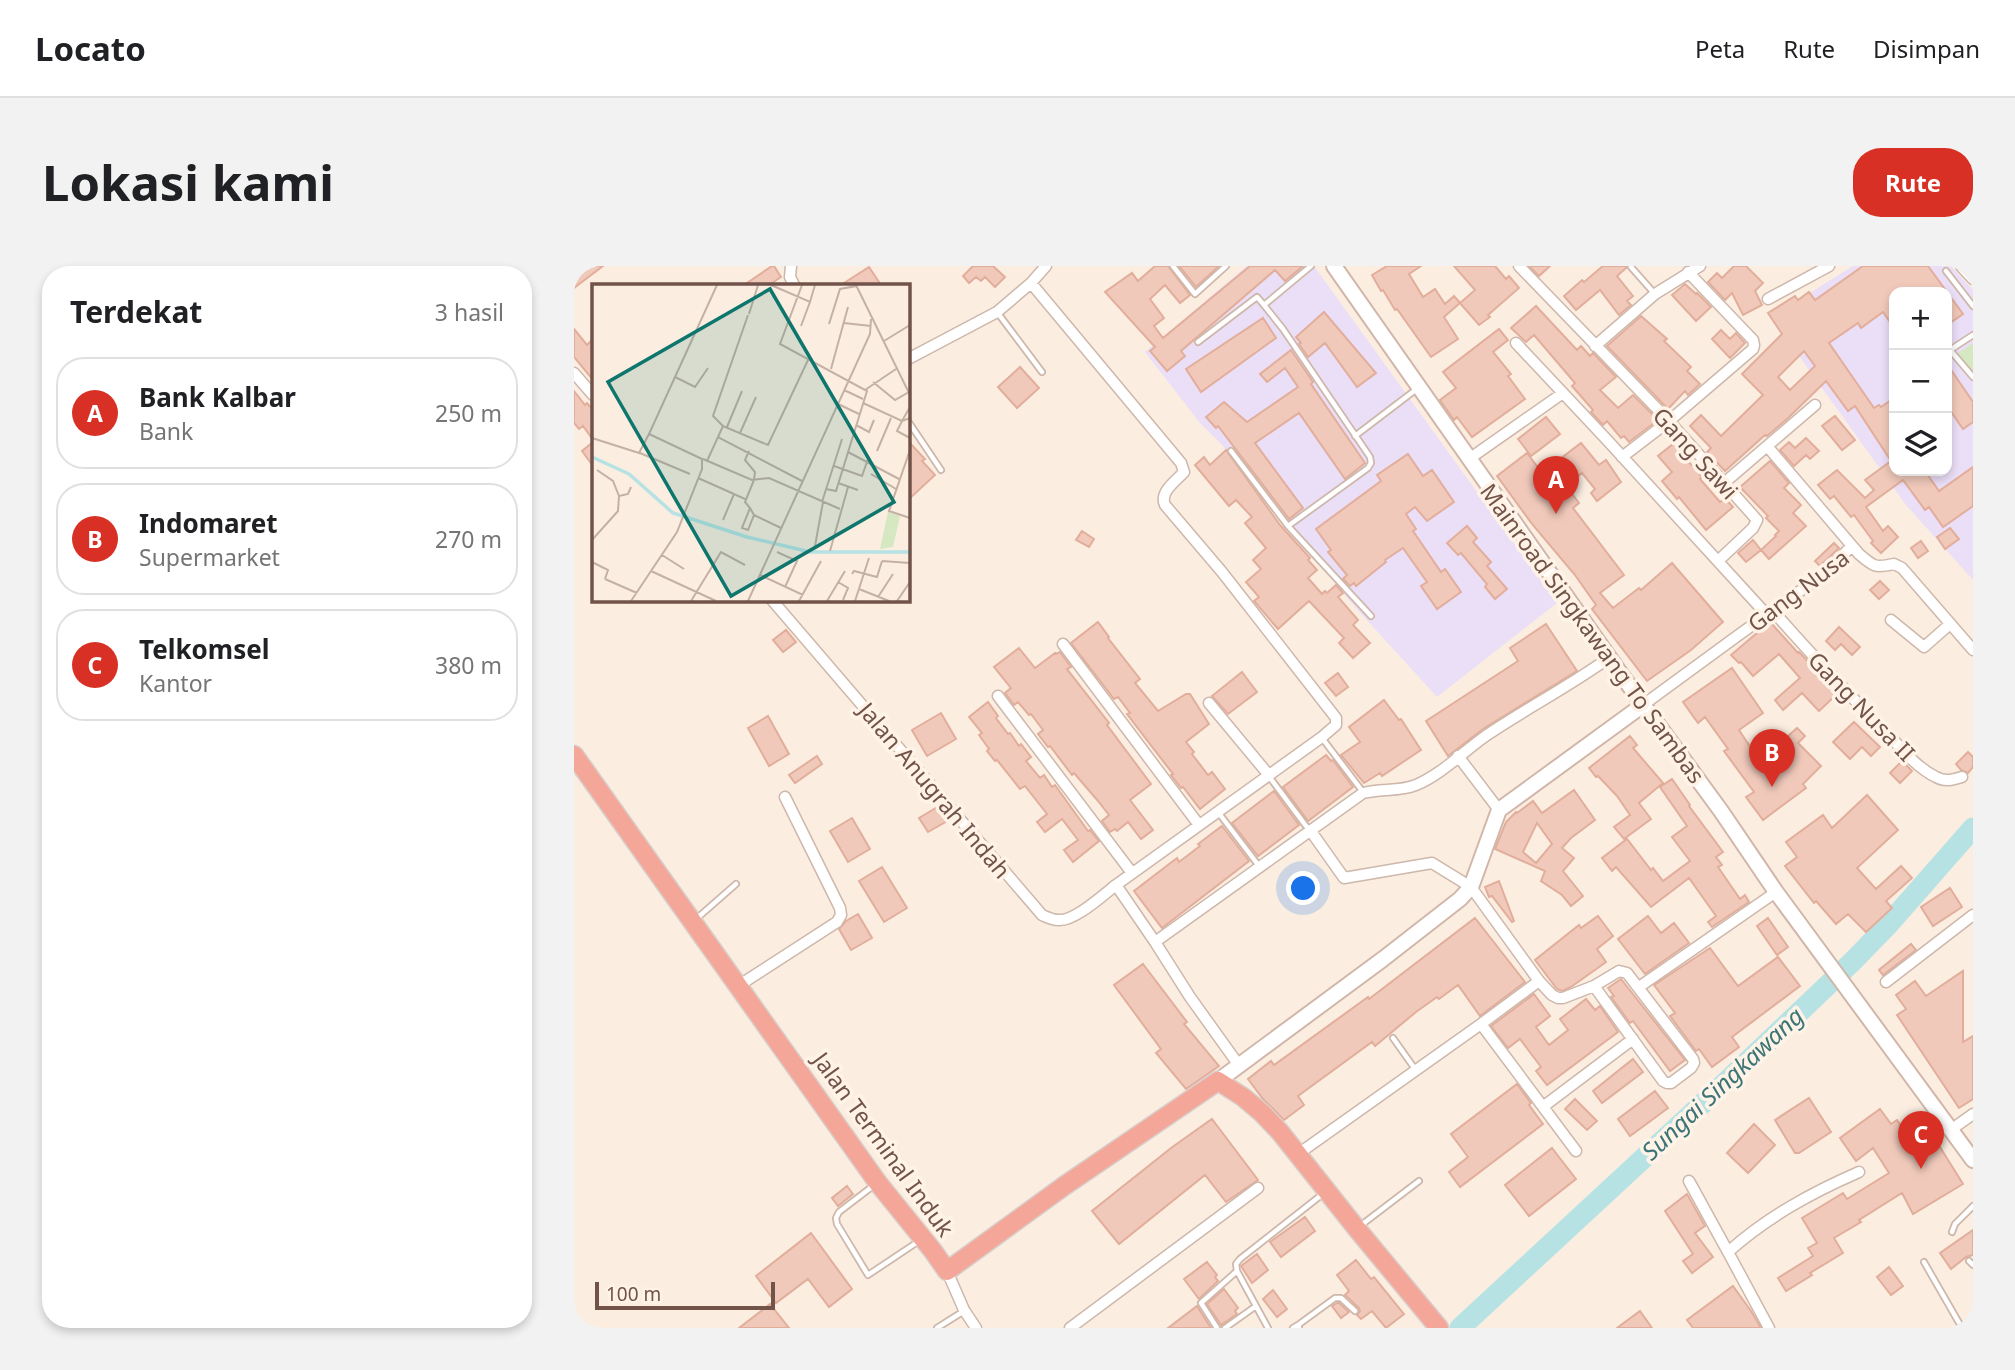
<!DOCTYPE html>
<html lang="id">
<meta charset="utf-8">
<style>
:root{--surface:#fff;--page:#f2f2f2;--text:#202124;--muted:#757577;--line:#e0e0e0;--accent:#d93025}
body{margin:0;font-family:"Noto Sans",sans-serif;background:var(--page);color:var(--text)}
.controls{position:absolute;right:21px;top:21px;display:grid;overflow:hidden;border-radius:14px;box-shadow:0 4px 10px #0003}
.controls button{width:63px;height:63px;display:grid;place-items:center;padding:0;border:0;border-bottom:2px solid var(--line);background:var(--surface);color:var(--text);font:35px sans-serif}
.scale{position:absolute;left:21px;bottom:18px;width:180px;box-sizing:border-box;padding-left:7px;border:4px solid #725349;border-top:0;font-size:19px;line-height:24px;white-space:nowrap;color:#725349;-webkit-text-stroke:5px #fff3e7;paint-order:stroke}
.you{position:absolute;left:730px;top:623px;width:24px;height:24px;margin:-18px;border:5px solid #fff;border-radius:50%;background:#1a73e8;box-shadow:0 0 0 10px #1a73e833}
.badge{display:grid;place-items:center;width:46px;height:46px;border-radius:50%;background:var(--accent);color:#fff;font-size:23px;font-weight:700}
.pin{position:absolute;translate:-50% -58px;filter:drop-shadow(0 2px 4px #0008)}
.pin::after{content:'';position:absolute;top:37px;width:24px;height:21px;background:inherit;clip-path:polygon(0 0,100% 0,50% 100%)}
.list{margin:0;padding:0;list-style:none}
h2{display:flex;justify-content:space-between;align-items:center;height:91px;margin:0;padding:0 28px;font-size:30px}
h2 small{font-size:23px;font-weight:400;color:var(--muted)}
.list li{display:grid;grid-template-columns:46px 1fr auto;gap:21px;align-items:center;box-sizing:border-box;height:112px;margin:0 14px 14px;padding:0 14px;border:2px solid var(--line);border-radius:28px}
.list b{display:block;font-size:26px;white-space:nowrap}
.list p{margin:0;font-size:23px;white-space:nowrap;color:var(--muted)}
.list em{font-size:23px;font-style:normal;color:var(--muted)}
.icon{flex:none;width:38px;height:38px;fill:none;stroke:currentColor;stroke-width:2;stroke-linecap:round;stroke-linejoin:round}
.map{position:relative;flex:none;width:1399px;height:1062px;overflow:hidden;border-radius:28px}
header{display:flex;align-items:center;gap:42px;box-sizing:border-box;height:98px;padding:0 35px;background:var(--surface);border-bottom:2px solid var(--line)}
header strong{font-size:33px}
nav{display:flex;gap:38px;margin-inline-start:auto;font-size:24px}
.intro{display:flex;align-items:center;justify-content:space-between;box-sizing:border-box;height:168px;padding:0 42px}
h1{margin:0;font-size:49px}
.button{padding:18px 32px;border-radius:28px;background:var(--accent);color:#fff;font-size:24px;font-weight:700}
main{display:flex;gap:42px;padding:0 42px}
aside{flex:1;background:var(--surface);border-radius:28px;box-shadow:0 4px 10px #0003}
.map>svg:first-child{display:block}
.education{fill:#ebdef7;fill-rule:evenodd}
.green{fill:#d5e8c1}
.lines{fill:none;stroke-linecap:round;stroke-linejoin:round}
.river{stroke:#b7e2e4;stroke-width:21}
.building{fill:#f0c9ba;stroke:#e2ae9b;stroke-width:2;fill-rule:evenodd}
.lane-casing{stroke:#ceb7ab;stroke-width:8}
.street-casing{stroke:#ceb7ab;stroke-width:13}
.secondary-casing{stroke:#d1b6a9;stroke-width:18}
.highway-casing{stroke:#d8cfcc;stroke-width:21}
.lane{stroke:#fff;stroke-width:4.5}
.street{stroke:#fff;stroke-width:10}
.secondary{stroke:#fff;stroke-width:14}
.highway{stroke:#f4a799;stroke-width:18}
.labels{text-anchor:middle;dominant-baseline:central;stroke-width:7;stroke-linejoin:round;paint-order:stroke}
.street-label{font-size:23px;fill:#725349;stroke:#fff3e7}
.water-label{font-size:24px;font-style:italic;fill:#3d7477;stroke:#fff3e7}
.inset-river{fill:none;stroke:#b7e2e4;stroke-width:3.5}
.inset-road{fill:none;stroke:#c4b0a4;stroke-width:2}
.view{fill:#0f766e;fill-opacity:0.15;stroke:#0f766e;stroke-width:3.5}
.inset-edge{fill:none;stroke:#725349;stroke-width:3.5}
</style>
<header>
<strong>Locato</strong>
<nav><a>Peta</a><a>Rute</a><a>Disimpan</a></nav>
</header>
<div class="intro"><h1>Lokasi kami</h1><a class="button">Rute</a></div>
<main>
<aside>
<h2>Terdekat<small>3 hasil</small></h2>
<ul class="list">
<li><span class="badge">A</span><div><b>Bank Kalbar</b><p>Bank</p></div><em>250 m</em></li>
<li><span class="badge">B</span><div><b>Indomaret</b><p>Supermarket</p></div><em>270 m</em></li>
<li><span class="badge">C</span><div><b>Telkomsel</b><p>Kantor</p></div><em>380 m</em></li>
</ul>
</aside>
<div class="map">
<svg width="1399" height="1062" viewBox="0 0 1399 1062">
<rect width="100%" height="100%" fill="#fbeee1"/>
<path class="education" d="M673,0H740L983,337L863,431L780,340L647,178L626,157L571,86Z
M1279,0H1377L1399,24V314L1332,239L1197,51ZM1320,26H1373V205H1320Z"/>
<path class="green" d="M1399,77V116L1381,89Z"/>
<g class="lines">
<path class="river" d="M886,1062L1153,815L1279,695L1313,660L1399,562"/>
</g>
<path class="building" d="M0,0H29L0,22Z
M198,0H200L207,11L195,19H170Z
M399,0H419L431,11L421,21L411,11L407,15L402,11L395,17L389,10Z
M581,0H594L616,29L606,37L591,19L576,33L590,52L580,60L589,72L676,0H729L711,15L701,4L607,85L611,90L593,105L576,85L581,81L531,26L558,7L564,15Z
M605,0H645L622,21Z
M813,0H847L835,8L849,31L861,23L871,38L880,30L886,37L870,51L884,73L857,91L823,43L821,44L809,24L807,25L798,9Z
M880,0H921L932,13L935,10L945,22L914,49L916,51L905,59L886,37L901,24Z
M955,0H976L965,10Z
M1029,0H1052V2L1043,10L1059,30L1053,35L1057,39L1045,49L1026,24L1002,44L990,30L1008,14L1010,16Z
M1160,0H1172L1189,17L1181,25L1188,39L1169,49L1158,27L1151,34L1134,16L1143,7L1148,12Z
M1289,0H1354L1389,48L1373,59V26H1320V62L1309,46L1287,62L1284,57L1255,77L1300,142L1305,139L1307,141L1320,132V205H1351L1365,225L1399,201V240L1369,261L1355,241L1351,244L1329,214L1292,241L1309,265L1314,260L1324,271L1307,287L1297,277L1299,275L1280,249L1277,251L1260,230L1256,233L1244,219L1263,204L1291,232L1300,224L1291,214L1317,195L1281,140L1274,145L1252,115L1213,153L1193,170L1191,169L1151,205L1133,186L1137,182L1116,160L1127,149L1147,170L1189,129L1168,108L1208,68L1194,47L1221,30L1224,34L1235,26L1241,34ZM1230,85L1241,100L1216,124L1204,111Z
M295,1L307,19H267Z
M1111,18L1122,28L1123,27L1137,41L1122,55L1098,29Z
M962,40L1003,84L1007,80L1016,90L1019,87L1042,111L1026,124L1044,142L1059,129L1084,154L1055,176L1050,170L1047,172L1033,155L1029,159L1017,146L1019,144L998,120L1001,117L960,69L952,76L937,62Z
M750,46L802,107L783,121L751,77L734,91L725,78L727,77L722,71Z
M1067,50L1093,73L1090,75L1117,101L1113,105L1126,118L1114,129L1111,125L1094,143L1033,80Z
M689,52L702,72L627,126L612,103Z
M0,63L13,79L19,73V114L0,91Z
M925,63L934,74L919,86L937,108L934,110L951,133L898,171L883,151L880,154L866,134L882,122L869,106Z
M1147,64L1156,73L1162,67L1171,77L1156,92L1138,73Z
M717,84L739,116L737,118L791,197L771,213L725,147L681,177L729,242L715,253L644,160L642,162L632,151L650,136L673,156L724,121L711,102L693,116L686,108Z
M1373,98L1399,136V156L1389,163L1373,140Z
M446,101L465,122L443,142L424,121Z
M0,125L11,139L13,137L19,144V174L9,160L5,163L0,157Z
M1261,150L1281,174L1268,184L1248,160Z
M972,151L986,168L957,190L944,173Z
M1232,172L1245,185L1236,193L1232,189L1220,200L1206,184L1215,176L1221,182Z
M334,175L351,193L348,195L361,209L334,234Z
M19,176V200L8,185Z
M1007,177L1025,199L1032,194L1047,216L1023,235L1017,227L1021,223L1008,207L992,220L1005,237L999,242L1050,309L1026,327L1039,342L1065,322L1067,324L1098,297L1149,356L1117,384L1073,415L1018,343L1022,339L1001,309L958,258L923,210L953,187L974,215L992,201L986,193Z
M1099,178L1128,211L1126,213L1146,236L1151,232L1159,241L1132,264L1105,231L1103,233L1088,215L1098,206L1084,190Z
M652,184L706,259L736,292L734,294L743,304L734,312L748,328L751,325L753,327L762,319L769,327L764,331L784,354L779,359L796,377L779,392L765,377L770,372L735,335L704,363L680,335L685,331L672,316L687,303L679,294L692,282L671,257L678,251L662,234L655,240L621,199L630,191L636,199Z
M834,188L849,210L858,204L880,236L853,255L841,241L832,248L842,263L839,265L867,306L871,303L887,326L863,343L847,320L853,316L829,282L811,294L812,296L782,320L780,317L776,320L769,313L773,309L754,286L757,284L742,263L807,215L803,209Z
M1196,195L1215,217L1210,222L1227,239L1219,247L1232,260L1195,293L1187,284L1202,270L1201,269L1205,265L1192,252L1194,250L1166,221Z
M893,260L903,272L899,276L917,296L913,300L933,323L921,333L911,321L913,318L887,287L884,289L873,277Z
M1376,262L1385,273L1371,283L1363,271Z
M508,265L520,273L515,281L502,274Z
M1179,274L1187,284L1172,296L1164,287Z
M1347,275L1354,285L1344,292L1337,282Z
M1260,277L1265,282L1246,300L1241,295Z
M1306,315L1315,324L1305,333L1296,324Z
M524,356L535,371L534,372L566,413L561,417L584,445L612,428H616L635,458L612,476L620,486L618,488L634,509L638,506L651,523L626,543L609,521L607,522L597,509L599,508L553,448L556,447L544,431L540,433L497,377Z
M1196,356L1224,387L1225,386L1264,427L1245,445L1228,427L1209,444L1201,434L1226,412L1205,388L1179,410L1167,396L1165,397L1157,389Z
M972,358L1003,405L909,463L874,490L852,455L944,395L936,382Z
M1265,361L1286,381L1278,389L1267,378L1261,384L1252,375Z
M212,364L222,376L209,386L199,374Z
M445,382L461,402L481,387L482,388L486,386L497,401L493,403L535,457L533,459L577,518L556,534L579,564L567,573L554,556L543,565L541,563L536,566L528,555L535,549L524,535L500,507L498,509L476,480L474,481L464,468L469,464L457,448L455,449L444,436L440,439L431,427L437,422L420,401Z
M1158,402L1189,447L1165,464L1187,497L1216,474L1213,471L1223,462L1231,470L1224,477L1247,500L1229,518L1232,522L1189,554L1172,531L1180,526L1150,485L1154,483L1131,451L1124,457L1109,436Z
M668,406L683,426L654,448L638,430Z
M764,407L774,421L762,430L751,417Z
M810,434L825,454L827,453L847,484L808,510L806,507L790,517L767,489L786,476L775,461Z
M414,436L424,450L422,452L434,468L436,467L445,480L447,478L457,491L452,495L466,512L470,509L478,521L481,519L514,565L516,564L525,575L499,596L490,584L504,574L488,553L471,566L463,556L473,548L451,520L446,523L423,494L421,495L413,485L415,483L405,469L408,467L395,451Z
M367,447L382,473L353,490L338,464Z
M194,450L215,488L195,500L174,462Z
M1280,456L1306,481L1297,490L1288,481L1276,493L1259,476Z
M1056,470L1063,479L1059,482L1089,517L1065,537L1077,553L1050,573L1040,561L1056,549L1043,530L1024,510L1022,511L1015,502Z
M1394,486L1399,491V501L1394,507L1387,504L1382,498Z
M752,489L757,495L759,494L779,521L734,555L709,521Z
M243,490L248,498L221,517L215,509Z
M1328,495L1338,505L1326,517L1316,507Z
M1098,513L1116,539L1115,540L1149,586L1142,591L1148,599L1144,601L1166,633L1171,629L1175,636L1138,661L1134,656L1142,650L1115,612L1077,641L1042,601L1038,605L1028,592L1053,573L1077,604L1079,602L1089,615L1116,595L1098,571L1113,560L1086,521Z
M1000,524L1021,554L997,572L988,582L1000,592L989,605L1009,630L997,640L988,629L967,615L971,605L921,583L932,556L942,546L943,547L959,535L968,547ZM963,557L978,578L962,597L949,586Z
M700,525L725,559L684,590L658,557Z
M1293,529L1324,564L1283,602L1302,623L1327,600L1338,612L1312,635L1318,642L1292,666L1274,648L1262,658L1242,635L1240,637L1211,600L1223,591L1212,576L1249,549L1258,562Z
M365,540L375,554L354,566L345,552Z
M278,552L296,583L274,596L256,565Z
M648,560L675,595L588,662L560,625L603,592L605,596L626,580L624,578Z
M308,601L333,642L310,656L285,615Z
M925,615L940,655L938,656L918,630L915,631L911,621Z
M1376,622L1388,641L1359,660L1347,641Z
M284,648L298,672L277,684L265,663L272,655Z
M1024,650L1039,670L1023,683L1032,696L997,721L988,725L983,723L961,694L1005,659L1007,662Z
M1074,650L1087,667L1100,657L1115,677L1071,708L1044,673Z
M901,652L951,716L906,750L884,719L865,733L863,731L842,746L801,780L798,776L724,830L730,839L710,854L689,833L674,813L697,795L700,799L794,731L795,733Z
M1194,652L1214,681L1203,689L1183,660Z
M1337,678L1342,684L1309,709L1305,704Z
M1136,682L1164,720L1204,691L1226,720L1158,771L1165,781L1138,801L1125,783L1122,785L1096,750L1101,747L1080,719Z
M569,698L613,756L610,758L645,800L612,823L582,787L587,783L540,719Z
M1389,705V776L1399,770V833L1385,842L1323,749L1332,743L1322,729L1341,715L1352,730Z
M1047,713L1111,794L1096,805L1059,755L1056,757L1037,731L1040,730L1034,722Z
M960,728L976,750L962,761L975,779L994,764L986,753L1012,733L1021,744L1026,740L1044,766L973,819L962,805L967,801L946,773L934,782L917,760Z
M1059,793L1069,806L1028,837L1019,825Z
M943,818L957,837L955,839L969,858L886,921L875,906L894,891L877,868Z
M1081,825L1094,842L1056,870L1044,853Z
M1235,832L1257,866L1225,887H1221L1201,854Z
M1001,833L1023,855L1013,864L991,843Z
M1306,843L1317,858L1323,854L1333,868L1351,857L1389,918L1339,948L1328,927L1285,954L1287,956L1260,972L1269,987L1236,1007L1238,1009L1212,1025L1204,1012L1239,990L1234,982L1243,977L1228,952L1269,927L1273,933L1315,907L1299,882L1282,895L1266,872Z
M638,853L684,914L652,936L631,909L545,978L518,945L597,882Z
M1180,858L1201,879L1174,907L1153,887Z
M978,882L1002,913L955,950L931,919Z
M273,920L279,928L264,940L258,932Z
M1113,928L1131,960L1121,967L1139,991L1118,1007L1109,995L1119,988L1091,945Z
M731,951L741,965L707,991L696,976Z
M1399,964V989L1392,991L1377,1003L1366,987Z
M237,967L278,1023L255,1041L234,1013L202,1037L182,1010Z
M683,988L694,1004L678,1017L667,1000Z
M782,994L797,1013L800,1011L830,1048L812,1062L798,1045L787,1053L783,1049L786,1045L785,1042L771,1029L775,1025L763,1009Z
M633,996L643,1009L641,1011L644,1015L625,1033L610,1013Z
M1315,1001L1329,1020L1317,1029L1303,1011Z
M1159,1020L1177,1045L1187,1062H1119L1113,1054Z
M650,1023L664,1042L661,1045L663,1048L647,1059L633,1038Z
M699,1024L713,1043L703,1051L689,1033Z
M763,1037H765L775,1046L767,1052L758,1040Z
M196,1038L215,1062H165Z
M623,1040L637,1062H594Z
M1066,1045L1078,1062H1043Z"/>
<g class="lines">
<defs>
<path id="lane" d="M599,0L621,28L652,0
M1057,1L1080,27
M1372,5L1399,40
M423,46L468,106
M624,76L683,31L690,39L737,0
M1373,80L1376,84L1399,69
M1376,84L1399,111
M334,155L367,204
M781,170L844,122
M657,185L714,260L794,202L797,197L796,191L709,63L690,39
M714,260L797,350
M748,472L789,526
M694,509L735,564
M644,546L685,600
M121,654L162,618
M819,772L841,803
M299,920L265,946L262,952L263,958L294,1009L345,975
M786,960L845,915
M1378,966L1381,958L1399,940
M1395,995L1399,999
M1350,996L1388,1062
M724,1059L761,1032H767L781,1045
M363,1062L390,1045
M643,1062L627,1037L663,1005
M651,1062L682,1040
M694,1062L663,1005L662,998L666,993L750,927
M719,1062L724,1059L725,1062"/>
<path id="street" d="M217,0L216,11L220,19
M945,0L1095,155L1183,254L1179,262L1144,295
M1387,0L1399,13
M457,17L607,197L610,206C602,215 585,226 591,239L648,306L762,452V459L748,471L542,619L581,676
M1194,33L1255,0
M942,77L1034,175L1193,349
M1021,80L1081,28L1126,0
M334,93L423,46L457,17L472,0
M0,107L19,129
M1193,180L1285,288C1300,301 1301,302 1320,298L1328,302L1399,384
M1048,191L1095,155L1179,83L1180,79L1179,74L1114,6
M895,193L989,127
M1150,217L1241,139
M198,334L468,649C473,651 478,654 484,654C500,656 529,629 542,619
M1199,345C1236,387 1274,428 1314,468C1328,483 1343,502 1362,511C1371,516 1378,514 1388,511
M1317,354L1350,381L1376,358
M489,378L625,559
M424,430L558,607
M635,437L694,508
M1069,439L1166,368L1247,310L1278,280
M884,490L925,544
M736,564L770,612L858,597L897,621L965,715L978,729L984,732H989L1020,720L1089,815L1093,817H1097L1117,802L1120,797L1119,793L1053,707L1045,705L1020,720
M965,715L907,758L1002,885
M1312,716L1399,649
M164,720L263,656L267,649L266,642L211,531
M1065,721L1202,626
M664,798L616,731L581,676L789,527C807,522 825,526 842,519C868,508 890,485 913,469C953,442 996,420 1036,391
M970,840L1059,773
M1378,863L1399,848
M724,888L907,758
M1115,915L1154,986
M373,1005L390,1044L402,1062
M496,1062L684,922
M1195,1062L1154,986C1193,951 1237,927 1285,906"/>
<path id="secondary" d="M760,0L1046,407L1147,545L1202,626L1399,894
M644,815L809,693L886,633L897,621L925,544L1069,439"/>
<path id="highway" d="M0,489L304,917L359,985L373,1005L490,920L644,815L669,831L688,847L706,866L783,963L865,1062"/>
</defs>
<use href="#lane" class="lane-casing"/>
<use href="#street" class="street-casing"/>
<use href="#secondary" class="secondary-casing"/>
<use href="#highway" class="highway-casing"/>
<use href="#lane" class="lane"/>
<use href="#street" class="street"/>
<use href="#secondary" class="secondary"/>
<use href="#highway" class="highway"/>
</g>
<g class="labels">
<g class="street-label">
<text transform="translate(1122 187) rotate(48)">Gang Sawi</text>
<text transform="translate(1224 324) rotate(-37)">Gang Nusa</text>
<text transform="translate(1019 367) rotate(54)">Mainroad Singkawang To Sambas</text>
<text transform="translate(1288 440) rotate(46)">Gang Nusa II</text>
<text transform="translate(361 524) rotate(50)">Jalan Anugrah Indah</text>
<text transform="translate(310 878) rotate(54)">Jalan Terminal Induk</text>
</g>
<g class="water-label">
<text transform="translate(1148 817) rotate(-43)">Sungai Singkawang</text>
</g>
</g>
<g transform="translate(18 18)">
<rect width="318" height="318" fill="#fbeee1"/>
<path d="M296,228L308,232L301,263L288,265Z" fill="#d5e8c1"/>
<path class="inset-river" d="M0,173L37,190L81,229L155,253L218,268H318"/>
<path class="inset-road" d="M179,1L218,18L223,1M210,1L188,60L275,107L244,207L234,205M264,1L318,111M157,30L166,1M252,39L279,42M237,40L248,5L265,2M209,42L218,18M292,57L318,41M239,85L256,23M83,93L103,103L116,84M281,98L303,116L317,108M252,106L271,115M273,106L304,85M271,119L310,137L318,123M246,120L267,130M318,134L310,137L305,147L318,154M264,141L277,148L282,136M131,142L121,132L156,31M135,143L150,107M148,149L164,113M126,153L131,142L176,161L216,76M0,154L47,169L57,150M318,166L297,227L318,234M157,167L153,176L163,188L162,196L153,218L158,224L150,244L156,246L162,231M285,167L299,134M256,168L307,195M48,169L98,190M111,175L160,196L177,194L248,225M115,177L126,153L210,197M242,182L270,192L276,175M5,186L21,197L27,212M279,190L304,205M106,194L142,210M246,199L266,206M230,218L250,155M158,224L162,231L189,244M131,236L142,210L153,215M0,256L26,227L27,212L36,210L39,203M223,262L231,218M238,267L256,203M185,268L205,277L193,303M70,271L92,285M290,277L318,279M0,278L16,286L13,295M59,287L124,317M260,290L262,287L285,293L290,277M168,291L211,311M13,295L45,309M246,298L256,304L251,316M267,305L297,317M286,313L301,290M39,317L85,248L110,185V175L57,150L125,1M99,317L129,268L153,281M156,317L278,50L279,35M207,317L229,277M235,317L253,287M263,317L277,274M305,317L318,298"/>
<path class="view" d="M178,5L302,218L139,312L16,98Z"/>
<rect width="318" height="318" class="inset-edge"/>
</g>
</svg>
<div class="controls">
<button>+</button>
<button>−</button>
<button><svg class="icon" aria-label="layers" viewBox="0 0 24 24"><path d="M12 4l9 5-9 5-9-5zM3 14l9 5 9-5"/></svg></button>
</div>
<div class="scale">100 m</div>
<div class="you"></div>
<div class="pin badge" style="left:982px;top:248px">A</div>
<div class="pin badge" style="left:1198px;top:521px">B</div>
<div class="pin badge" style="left:1347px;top:903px">C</div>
</div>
</main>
